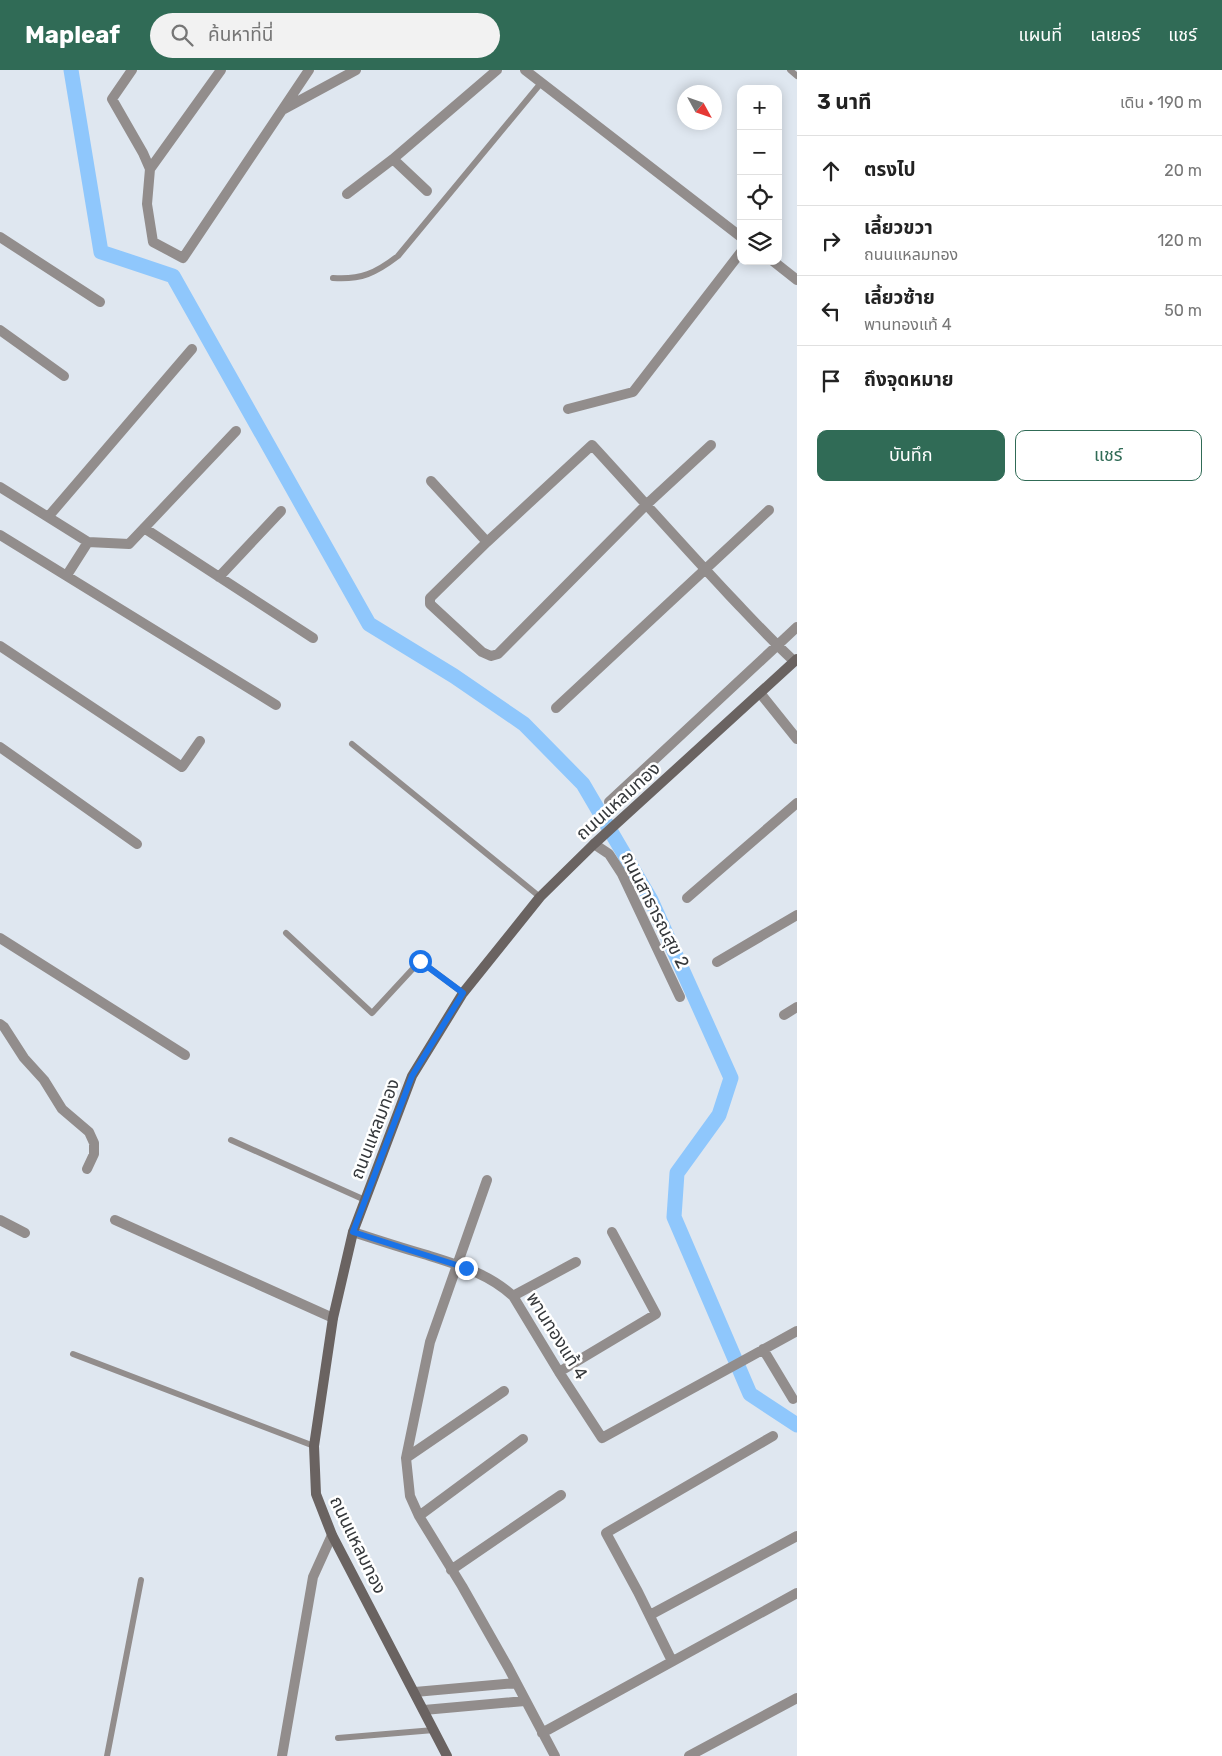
<!DOCTYPE html>
<html lang="th">
<meta charset="utf-8">
<style>
:root{--surface:#fff;--page:#f2f2f2;--text:#222;--muted:#767676;--line:#e0e0e0;--accent:#306b56}
body{margin:0;font-family:Rubik,"Noto Sans Thai",sans-serif;background:var(--page);color:var(--text)}
.controls{position:absolute;right:15px;top:15px;display:grid;overflow:hidden;border-radius:10px;box-shadow:0 2px 12px #0003}
.controls button{width:45px;height:45px;display:grid;place-items:center;padding:0;border:0;border-bottom:1px solid var(--line);background:var(--surface);color:var(--text);font:25px sans-serif}
.compass{position:absolute;left:677px;top:15px;width:45px;height:45px;border-radius:50%;background:var(--surface);box-shadow:0 2px 12px #0003;rotate:130deg}
.stop{position:absolute;width:15px;height:15px;margin:-11px;border:4px solid #1a73e8;border-radius:50%;background:#fff}
.stop.end{background:#1a73e8;border-color:#fff;box-shadow:0 1px 5px #0008}
.list{margin:0;padding:0;list-style:none}
h2{display:flex;justify-content:space-between;align-items:center;height:65px;margin:0;padding:0 20px;font-size:21px}
h2 small{font-size:16px;font-weight:400;color:var(--muted)}
.list li{display:grid;grid-template-columns:32px 1fr auto;gap:15px;align-items:center;box-sizing:border-box;height:70px;padding:0 20px;border-top:1px solid var(--line)}
.list b{display:block;font-size:19px;white-space:nowrap}
.list p{margin:0;font-size:16px;white-space:nowrap;color:var(--muted)}
.list em{font-size:16px;font-style:normal;color:var(--muted)}
.actions{display:flex;gap:10px;padding:15px 20px}
.actions a{flex:1;padding:11px 0;border:1px solid var(--accent);border-radius:10px;text-align:center;font-size:18px;color:var(--accent)}
.actions .main{background:var(--accent);color:#fff}
.icon{flex:none;width:28px;height:28px;fill:none;stroke:currentColor;stroke-width:2;stroke-linecap:round;stroke-linejoin:round}
.map{position:relative;flex:none;width:797px;height:1686px;overflow:hidden}
header{display:flex;align-items:center;gap:30px;box-sizing:border-box;height:70px;padding:0 25px;background:var(--accent);color:#fff}
header strong{font-size:24px}
nav{display:flex;gap:28px;margin-inline-start:auto;font-size:18px}
.search{width:350px;height:45px;background:var(--page);display:flex;align-items:center;gap:12px;box-sizing:border-box;padding:0 18px;border-radius:28px;color:var(--muted);font-size:19px}
main{display:flex}
aside{flex:1;background:var(--surface)}
.map>svg:first-child{display:block}
.lines{fill:none;stroke-linecap:round;stroke-linejoin:round}
.canal{stroke:#8fc7fc;stroke-width:15}
.service{stroke:#928d8c;stroke-width:6}
.minor{stroke:#928d8c;stroke-width:10}
.secondary{stroke:#6a6361;stroke-width:10}
.route{stroke:#1a73e8;stroke-width:6}
.labels{text-anchor:middle;dominant-baseline:central;stroke-width:5;stroke-linejoin:round;paint-order:stroke}
.street-label{font-size:18px;fill:#35383b;stroke:#fff}
</style>
<header>
<strong>Mapleaf</strong>
<div class="search"><svg class="icon" aria-label="search" viewBox="0 0 24 24"><circle cx="10" cy="10" r="6"/><path d="M15 15l6 6"/></svg>ค้นหาที่นี่</div>
<nav><a>แผนที่</a><a>เลเยอร์</a><a>แชร์</a></nav>
</header>
<main>
<div class="map">
<svg width="797" height="1686" viewBox="0 0 797 1686">
<rect width="100%" height="100%" fill="#dfe7f0"/>
<g class="lines">
<path class="canal" d="M71,0L101,182L173,206L369,554L454,606L524,654L583,714L651,830L731,1008L719,1045L677,1103L674,1147L750,1324L797,1355"/>
<path class="service" d="M790,0L797,6
M333,208C361,210 376,203 398,186L541,13
M352,674L540,827
M286,863L372,943L420,891L463,923
M231,1070L365,1130
M73,1284L314,1376
M338,1668L434,1660
M107,1686L141,1510"/>
<path class="minor" d="M132,0L112,29L143,83L150,99L147,134L153,172L183,188L309,0
M525,0L741,167
M284,39L356,0
M393,89L427,121
M150,99L221,0
M347,124L393,89L497,0
M0,167L100,232
M773,191L797,210
M0,260L64,306
M568,339L633,322L741,182
M711,375L646,435L498,584L491,586L482,582L430,534V528L487,472L592,375C638,425 683,476 730,526C751,548 772,571 794,591
M431,411L487,472
M0,417L88,472L129,474L236,361
M48,447L192,279
M144,458L313,568
M0,465L276,635
M67,505L88,472
M219,507L281,441
M0,576L182,697L200,671
M760,623L797,669
M556,638L769,440
M0,677L137,774
M609,732L797,557
M594,774L609,784L622,804L680,927
M687,828L797,733
M0,868L185,985
M717,892L797,845
M784,945L797,937
M0,954L4,957L24,988L44,1010L62,1039L89,1062L94,1073V1084L87,1099
M487,1110L430,1272L406,1388L410,1426L419,1446L462,1516L508,1597L555,1686
M0,1150L25,1163
M115,1150L333,1248
M353,1162C378,1170 402,1178 427,1185C458,1195 488,1203 513,1226L559,1302L602,1368L797,1261
M513,1226L576,1192
M763,1279L793,1329
M559,1302L656,1244L612,1162
M406,1388L504,1321
M419,1446L523,1369
M451,1500L561,1425
M650,1545L797,1466
M672,1591L638,1522L606,1463L773,1366
M415,1622L516,1613
M424,1640L525,1631
M542,1663L797,1523
M282,1686L313,1507L332,1465
M689,1686L797,1628"/>
<path class="secondary" d="M447,1686L332,1465L316,1424L314,1376L333,1248L353,1162L412,1006L463,923L540,827L594,774L797,589"/>
</g>
<g class="lines">
<path class="route" d="M420,891L463,923L412,1006L353,1162L466,1198"/>
</g>
<g class="labels">
<g class="street-label">
<text transform="translate(618 731) rotate(-42)">ถนนแหลมทอง</text>
<text transform="translate(655 840) rotate(63)">ถนนสาธารณสุข 2</text>
<text transform="translate(375 1059) rotate(-69)">ถนนแหลมทอง</text>
<text transform="translate(557 1266) rotate(58)">พานทองแท้ 4</text>
<text transform="translate(358 1475) rotate(64)">ถนนแหลมทอง</text>
</g>
</g>
</svg>
<div class="controls">
<button>+</button>
<button>−</button>
<button><svg class="icon" aria-label="locate" viewBox="0 0 24 24"><circle cx="12" cy="12" r="6"/><path d="M12 2v4M12 18v4M2 12h4M18 12h4"/></svg></button>
<button><svg class="icon" aria-label="layers" viewBox="0 0 24 24"><path d="M12 4l9 5-9 5-9-5zM3 14l9 5 9-5"/></svg></button>
</div>
<svg class="compass" viewBox="-18 -18 36 36"><path d="M0-13l5 13h-10z" fill="#e53935"/><path d="M0 13l5-13h-10z" fill="#767676"/></svg>
<div class="stop" style="left:420px;top:891px"></div>
<div class="stop end" style="left:466px;top:1198px"></div>
</div>
<aside>
<h2>3 นาที<small>เดิน · 190 m</small></h2>
<ul class="list">
<li><svg class="icon" aria-label="ahead" viewBox="0 0 24 24"><path d="M12 20V5M6 11l6-6 6 6"/></svg><div><b>ตรงไป</b></div><em>20 m</em></li>
<li><svg class="icon" aria-label="right" viewBox="0 0 24 24"><path d="M7 20v-9h11M14 6l5 5-5 5"/></svg><div><b>เลี้ยวขวา</b><p>ถนนแหลมทอง</p></div><em>120 m</em></li>
<li><svg class="icon" aria-label="left" viewBox="0 0 24 24"><path d="M17 20v-9H6M10 6l-5 5 5 5"/></svg><div><b>เลี้ยวซ้าย</b><p>พานทองแท้ 4</p></div><em>50 m</em></li>
<li><svg class="icon" aria-label="arrive" viewBox="0 0 24 24"><path d="M6 21V4h12l-3 4 3 4H6"/></svg><div><b>ถึงจุดหมาย</b></div></li>
</ul>
<div class="actions"><a class="main">บันทึก</a><a>แชร์</a></div>
</aside>
</main>
